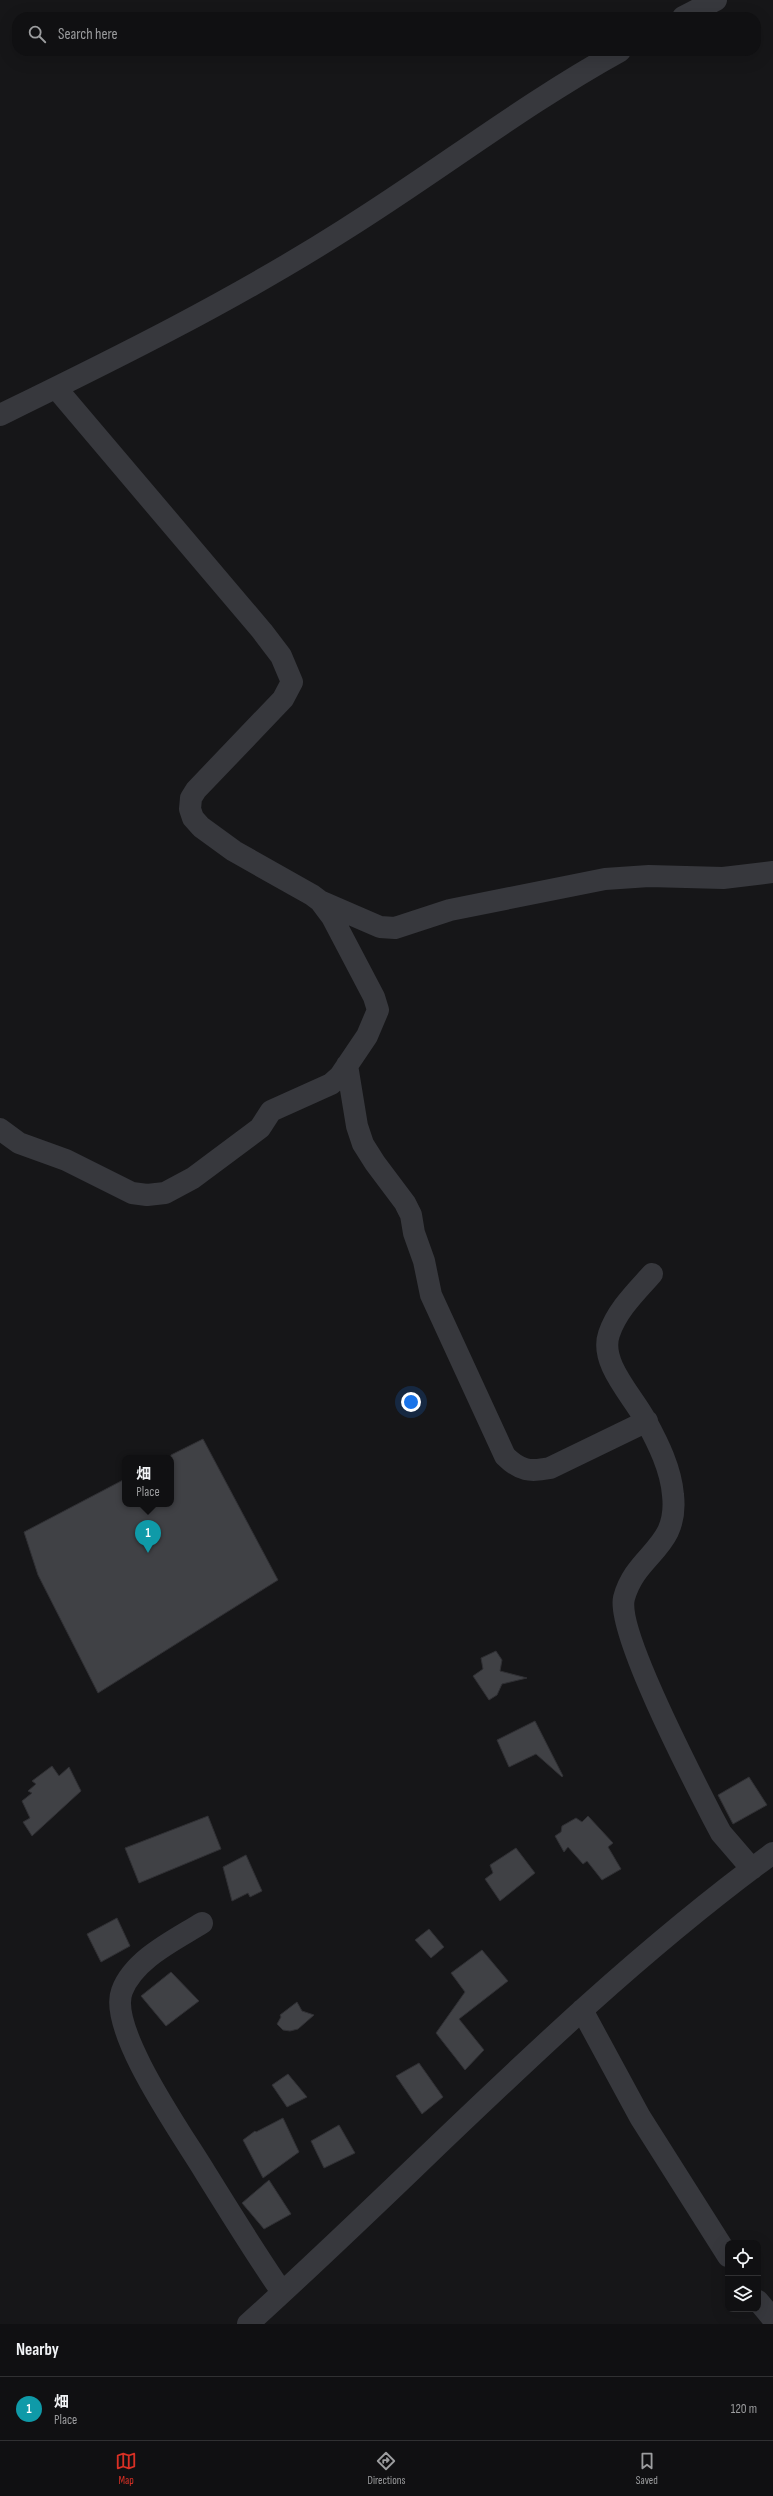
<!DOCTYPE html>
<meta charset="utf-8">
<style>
:root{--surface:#101012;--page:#1e1e20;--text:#f1f3f6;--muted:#9c9d9f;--line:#303032;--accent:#d93025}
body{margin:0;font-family:"Sofia Sans Condensed","Noto Sans SC",sans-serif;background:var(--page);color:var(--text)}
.controls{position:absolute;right:12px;bottom:12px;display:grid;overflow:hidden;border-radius:8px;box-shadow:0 4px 16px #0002}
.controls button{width:36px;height:36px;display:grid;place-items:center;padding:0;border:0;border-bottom:1px solid var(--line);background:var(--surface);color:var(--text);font:20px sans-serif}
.you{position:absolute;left:411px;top:1402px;width:14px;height:14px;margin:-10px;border:3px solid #fff;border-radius:50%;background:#1a73e8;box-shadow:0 0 0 6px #1a73e833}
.badge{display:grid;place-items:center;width:26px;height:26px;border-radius:50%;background:var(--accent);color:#fff;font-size:13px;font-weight:700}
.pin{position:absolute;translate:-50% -33px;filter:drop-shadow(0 1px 2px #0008)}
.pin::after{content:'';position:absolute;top:21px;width:14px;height:12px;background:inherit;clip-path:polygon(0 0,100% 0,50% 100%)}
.popup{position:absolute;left:122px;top:1455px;width:52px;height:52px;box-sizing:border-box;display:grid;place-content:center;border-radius:8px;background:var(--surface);filter:drop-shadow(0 1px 3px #0005);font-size:13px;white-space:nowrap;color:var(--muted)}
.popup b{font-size:15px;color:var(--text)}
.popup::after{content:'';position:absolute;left:50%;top:100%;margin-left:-8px;border:8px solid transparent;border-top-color:var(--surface)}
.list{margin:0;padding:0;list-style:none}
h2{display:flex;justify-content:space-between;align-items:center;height:52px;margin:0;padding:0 16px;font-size:17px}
h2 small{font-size:13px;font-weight:400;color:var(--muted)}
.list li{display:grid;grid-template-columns:26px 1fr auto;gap:12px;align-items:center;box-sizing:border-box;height:64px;padding:0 16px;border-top:1px solid var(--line)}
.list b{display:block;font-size:15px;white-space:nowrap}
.list p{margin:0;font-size:13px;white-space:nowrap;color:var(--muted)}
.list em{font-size:13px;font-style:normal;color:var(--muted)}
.icon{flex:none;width:22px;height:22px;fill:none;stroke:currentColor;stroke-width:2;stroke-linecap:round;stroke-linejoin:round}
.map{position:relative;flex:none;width:773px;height:2324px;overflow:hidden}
.search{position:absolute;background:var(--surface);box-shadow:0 4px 16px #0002;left:12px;right:12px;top:12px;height:44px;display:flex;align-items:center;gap:10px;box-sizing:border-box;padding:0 14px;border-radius:16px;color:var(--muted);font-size:15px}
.sheet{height:116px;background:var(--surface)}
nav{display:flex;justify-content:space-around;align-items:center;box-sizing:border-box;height:56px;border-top:1px solid var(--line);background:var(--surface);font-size:11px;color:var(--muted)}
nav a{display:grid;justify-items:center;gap:2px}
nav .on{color:var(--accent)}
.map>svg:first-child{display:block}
.building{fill:#404145;stroke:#303034}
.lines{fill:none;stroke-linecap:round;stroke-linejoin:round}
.minor{stroke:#37383d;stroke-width:22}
</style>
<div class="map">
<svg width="773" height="2324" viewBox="0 0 773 2324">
<rect width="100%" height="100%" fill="#161618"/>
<path class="building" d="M203,1439L278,1580L98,1693L38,1575L24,1532L125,1479V1504H171V1455Z
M496,1651L502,1660L500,1671L527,1678L502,1684L497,1695L489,1700L473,1676L483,1669L481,1658Z
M535,1721L563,1776L562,1777L536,1754L509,1767L497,1740Z
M52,1766L59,1776L69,1767L81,1791L32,1836L23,1822L30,1818L22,1801L32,1793L28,1791L36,1784L32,1781Z
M749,1777L767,1805L733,1824L718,1795Z
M208,1816L221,1849L139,1883L125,1848Z
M588,1816L613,1843L608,1847L621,1869L602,1880L587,1861L583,1864L568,1847L564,1852L555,1836L561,1832L562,1826L576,1818L582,1822Z
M516,1848L535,1873L500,1901L485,1879L493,1873L490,1865Z
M246,1855L262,1891L250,1897L248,1893L232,1901L223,1867Z
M117,1918L130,1946L101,1962L87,1934Z
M429,1929L444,1947L431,1958L415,1940Z
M482,1950L508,1981L459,2019L484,2050L465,2070L436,2033L465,1992L451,1973Z
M171,1972L199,2001L166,2026L141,1996Z
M297,2002L302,2011L314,2015L298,2029L290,2031L283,2030L277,2024L281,2017L280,2015Z
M419,2063L443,2097L422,2114L396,2076Z
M288,2074L307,2097L287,2107L272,2085Z
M283,2118L299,2152L263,2178L243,2140L255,2131L256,2132Z
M339,2125L355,2153L324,2168L311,2141Z
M269,2180L291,2214L264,2229L242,2203Z"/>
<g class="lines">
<path class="minor" d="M683,17L716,0
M0,415C117,358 234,300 344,230C437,172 524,104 620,51
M320,901L380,927L395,928L450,910L605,879L649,876L723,878L773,872
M347,1065L357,1126L363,1144L375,1163L405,1203L411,1215L414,1233L424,1261L431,1295L505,1456C520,1471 530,1472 550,1468L647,1421
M0,1129L19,1143L66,1160L132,1193L147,1195L165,1193L193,1178L260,1128L271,1111L331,1084L340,1076L367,1036L378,1010L374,997L332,917L320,901L312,895L234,851L201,827L193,818L190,809L191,798L196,790L283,699L292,682L281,656L262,631L56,388
M652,1274C636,1292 617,1310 609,1334C599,1363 633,1396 646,1421C658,1443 671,1469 673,1495C679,1549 636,1553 624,1598C616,1631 694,1781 713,1818L721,1833L752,1869
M202,1923C175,1940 134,1959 122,1991C107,2029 184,2137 205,2172C230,2212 255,2253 282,2292
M582,2010L640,2117L728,2256
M758,2301L773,2319
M248,2324C422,2167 583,1992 773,1853"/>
</g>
</svg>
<div class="controls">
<button><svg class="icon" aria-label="locate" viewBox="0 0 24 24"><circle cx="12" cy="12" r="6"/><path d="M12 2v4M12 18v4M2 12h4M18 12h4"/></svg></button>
<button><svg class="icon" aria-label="layers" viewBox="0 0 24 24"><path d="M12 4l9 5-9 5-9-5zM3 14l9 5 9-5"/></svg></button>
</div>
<div class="you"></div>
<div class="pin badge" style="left:148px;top:1553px;background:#0f9aa8">1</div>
<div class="popup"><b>畑</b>Place</div>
<div class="search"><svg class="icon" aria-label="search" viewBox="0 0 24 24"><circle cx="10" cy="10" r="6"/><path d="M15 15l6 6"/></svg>Search here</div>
</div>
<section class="sheet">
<h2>Nearby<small></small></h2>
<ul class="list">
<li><span class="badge" style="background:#0f9aa8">1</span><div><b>畑</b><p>Place</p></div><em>120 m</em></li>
</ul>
</section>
<nav>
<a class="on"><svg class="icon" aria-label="map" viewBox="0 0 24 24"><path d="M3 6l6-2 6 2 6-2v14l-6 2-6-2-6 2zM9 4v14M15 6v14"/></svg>Map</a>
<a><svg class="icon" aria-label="directions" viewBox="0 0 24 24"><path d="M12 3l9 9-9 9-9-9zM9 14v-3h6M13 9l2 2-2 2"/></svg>Directions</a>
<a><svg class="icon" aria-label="saved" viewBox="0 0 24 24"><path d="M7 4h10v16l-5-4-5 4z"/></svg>Saved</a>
</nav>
